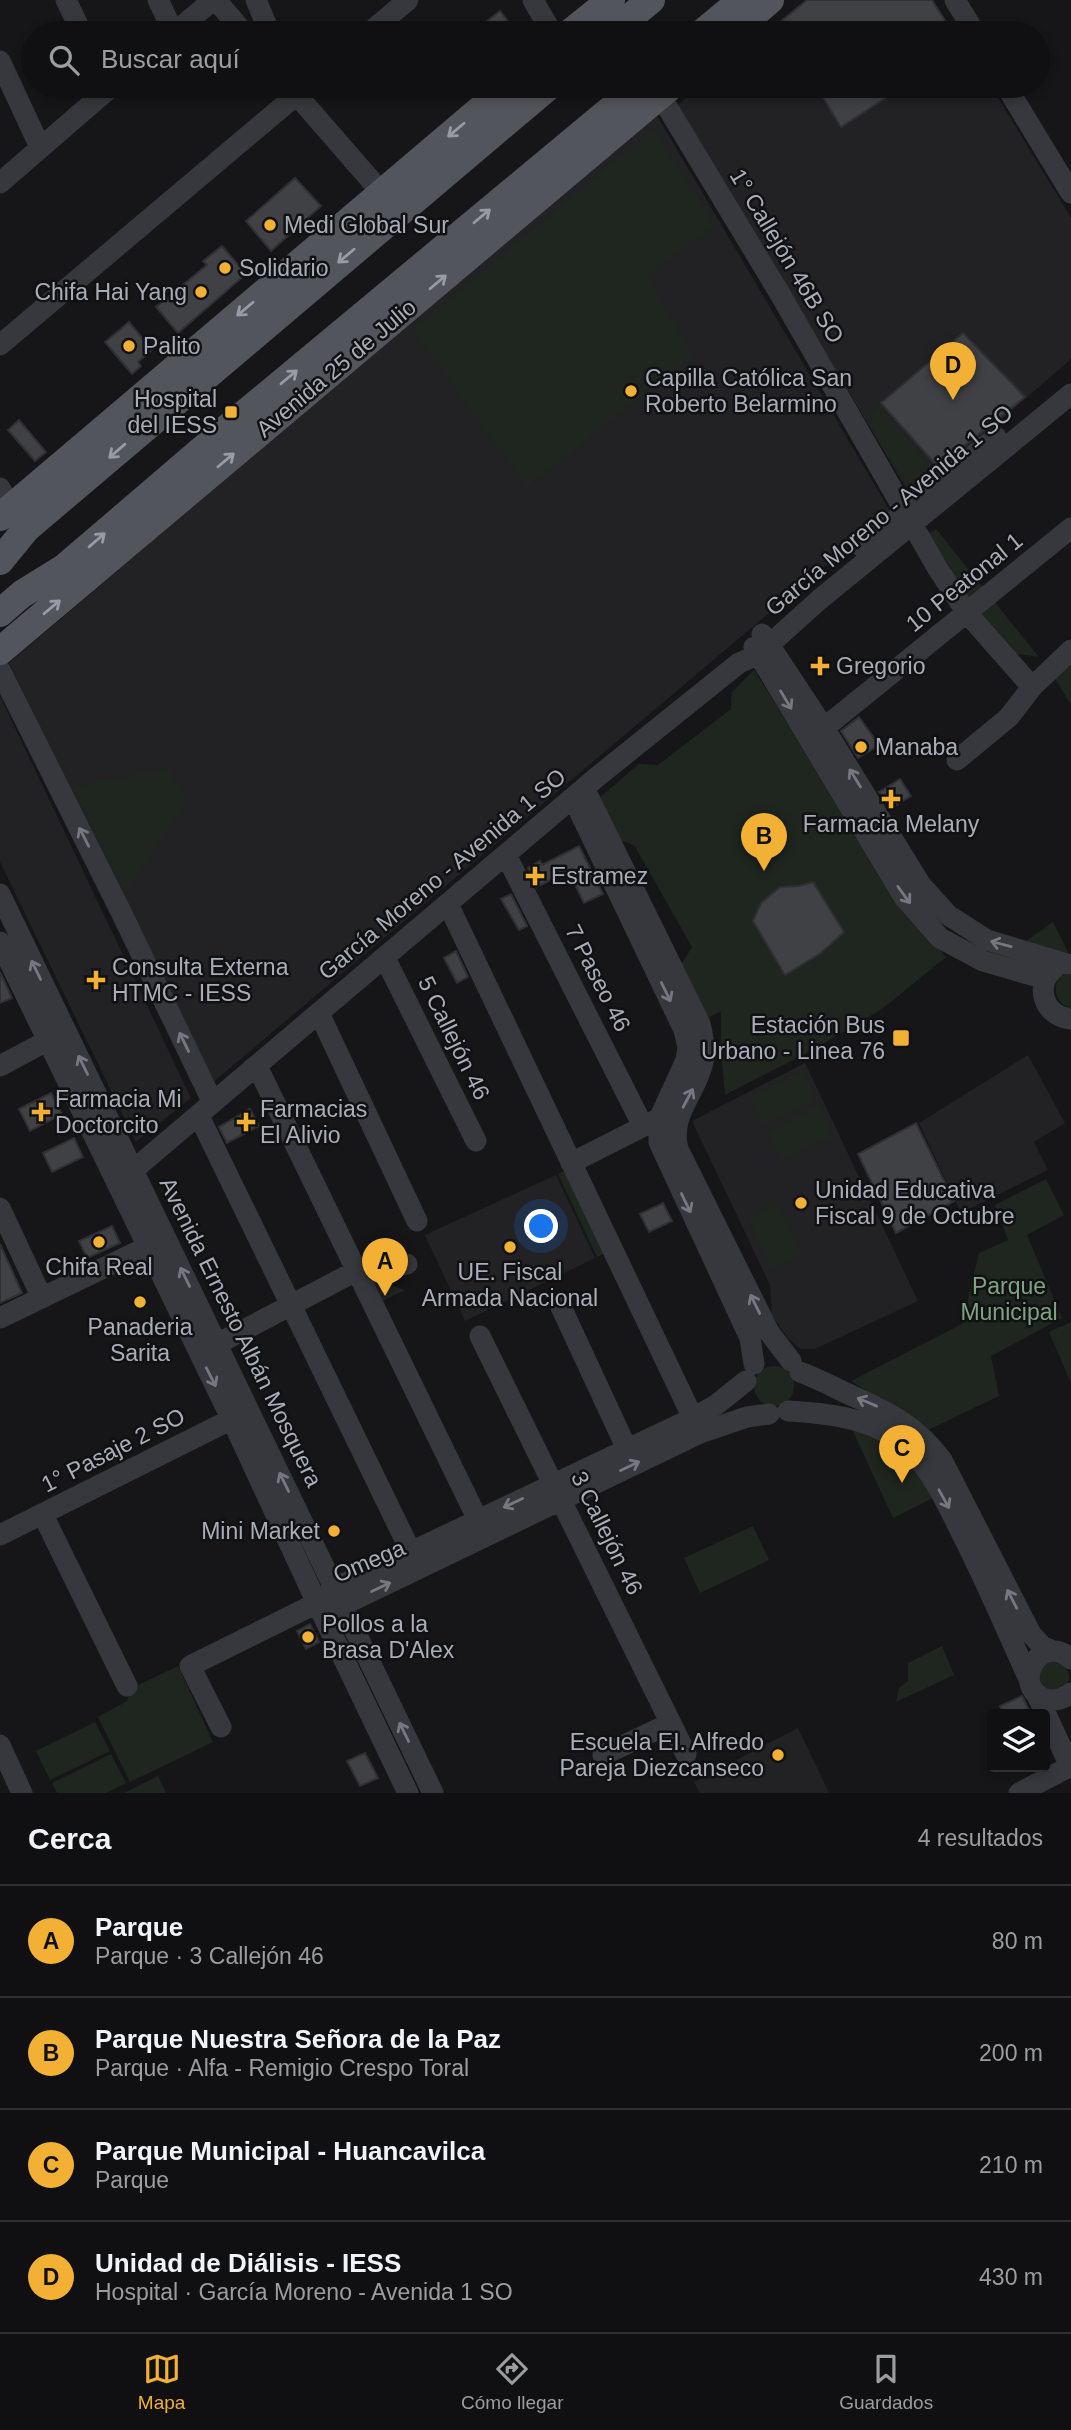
<!DOCTYPE html>
<html lang="es">
<meta charset="utf-8">
<style>
:root{--surface:#101012;--page:#1e1e20;--text:#f1f3f6;--muted:#9c9d9f;--line:#303032;--accent:#f2b134}
body{margin:0;font-family:Arial,sans-serif;background:var(--page);color:var(--text)}
.controls{position:absolute;right:21px;bottom:21px;display:grid;overflow:hidden;border-radius:7px;box-shadow:0 4px 10px #0003}
.controls button{width:63px;height:63px;display:grid;place-items:center;padding:0;border:0;border-bottom:2px solid var(--line);background:var(--surface);color:var(--text);font:35px sans-serif}
.you{position:absolute;left:542px;top:1227px;width:24px;height:24px;margin:-18px;border:5px solid #fff;border-radius:50%;background:#1a73e8;box-shadow:0 0 0 10px #1a73e833}
.badge{display:grid;place-items:center;width:46px;height:46px;border-radius:50%;background:var(--accent);color:#111;font-size:23px;font-weight:700}
.pin{position:absolute;translate:-50% -58px;filter:drop-shadow(0 2px 4px #0008)}
.pin::after{content:'';position:absolute;top:37px;width:24px;height:21px;background:inherit;clip-path:polygon(0 0,100% 0,50% 100%)}
.list{margin:0;padding:0;list-style:none}
h2{display:flex;justify-content:space-between;align-items:center;height:91px;margin:0;padding:0 28px;font-size:30px}
h2 small{font-size:23px;font-weight:400;color:var(--muted)}
.list li{display:grid;grid-template-columns:46px 1fr auto;gap:21px;align-items:center;box-sizing:border-box;height:112px;padding:0 28px;border-top:2px solid var(--line)}
.list b{display:block;font-size:26px;white-space:nowrap}
.list p{margin:0;font-size:23px;white-space:nowrap;color:var(--muted)}
.list em{font-size:23px;font-style:normal;color:var(--muted)}
.icon{flex:none;width:38px;height:38px;fill:none;stroke:currentColor;stroke-width:2;stroke-linecap:round;stroke-linejoin:round}
.map{position:relative;flex:none;width:1071px;height:1793px;overflow:hidden}
.search{position:absolute;background:var(--surface);box-shadow:0 4px 10px #0003;left:21px;right:21px;top:21px;height:77px;display:flex;align-items:center;gap:18px;box-sizing:border-box;padding:0 24px;border-radius:38px;color:var(--muted);font-size:26px}
.sheet{height:539px;background:var(--surface)}
nav{display:flex;justify-content:space-around;align-items:center;box-sizing:border-box;height:98px;border-top:2px solid var(--line);background:var(--surface);font-size:19px;color:var(--muted)}
nav a{display:grid;justify-items:center;gap:4px}
nav .on{color:var(--accent)}
.map>svg:first-child{display:block}
.built{fill:#222225}
.green{fill:#1e261f}
.building{fill:#404145;stroke:#303034;stroke-width:2}
.lines{fill:none;stroke-linecap:round;stroke-linejoin:round}
.minor{stroke:#37383d;stroke-width:21}
.major{stroke:#53555c;stroke-width:28}
.oneway{stroke:#979ba6}
.oneway2{stroke:#757881}
.poi-dot{fill:#f2b134;stroke:#111113;stroke-width:2.5}
.labels{text-anchor:middle;dominant-baseline:central;stroke-width:5;stroke-linejoin:round;paint-order:stroke}
.poi-label{font-size:23px;fill:#a8adb8;stroke:#111113;text-anchor:start}
.street-label{font-size:23px;fill:#a8adb8;stroke:#111113}
.park-label{font-size:23px;fill:#7fa381;stroke:#111113}
</style>
<div class="map">
<svg width="1071" height="1793" viewBox="0 0 1071 1793">
<rect width="100%" height="100%" fill="#161618"/>
<path class="built" d="M700,86H991L1071,218V359L912,498L678,105Z
M656,114L890,511L211,1084L9,663Z
M0,696L191,1098L136,1142L0,862Z
M1028,1055L1065,1123L1034,1142L1048,1170L961,1213L919,1123Z
M805,1063L918,1301L815,1349H800L787,1337L772,1315L770,1285L692,1121Z
M556,1175L595,1258L465,1321L425,1235Z
M798,1728L829,1793H700L694,1782Z"/>
<path class="green" d="M654,128L714,226L647,276L693,356L527,487L413,330Z
M880,406L937,474L913,496L866,417Z
M936,529L1039,657L1018,654H1002L929,533Z
M1071,647V705L1047,665Z
M754,670L896,897L946,957L882,1009L816,1048L725,1095L721,1052V1011L707,1018L681,965L692,947L634,845L619,840L598,799L639,764L658,765L731,709L732,692Z
M168,768L187,800L125,893L72,787Z
M1053,922L1069,954L1026,941Z
M1071,971V1009C1051,1001 1050,978 1071,971Z
M802,1070L815,1101L764,1126L750,1097Z
M820,1105L833,1136L782,1161L768,1132Z
M571,1167L610,1251L597,1257L558,1174Z
M1046,1179L1064,1215L1027,1235L1062,1318L991,1356L999,1396L928,1430L851,1381L962,1324L979,1253L1008,1240L995,1205Z
M777,1203L802,1253L772,1270L748,1218Z
M373,1279L405,1290L381,1302L369,1281Z
M1071,1322V1383L1049,1332Z
M754 1386a20 20 0 1 1 40 0a20 20 0 1 1-40 0Z
M851,1427L892,1440L937,1496L893,1518Z
M753,1526L769,1560L700,1593L684,1558Z
M942,1646L954,1675L896,1702L899,1688L908,1681V1663Z
M1039 1677a15 15 0 1 1 30 0a15 15 0 1 1-30 0Z
M178,1666L213,1742L130,1782L98,1717L127,1701L132,1688Z
M95,1722L110,1751L50,1780L36,1751Z
M111,1754L126,1783L106,1793H57L52,1783Z
M158,1776L166,1793H124Z"/>
<path class="building" d="M807,0H932L953,33H785L779,23Z
M500,11L517,33H486L481,26Z
M816,86H904L841,127Z
M295,178L321,206L271,251L246,221Z
M222,246L246,274L178,333L156,307L207,265L203,261Z
M129,322L152,350L138,362L141,366L132,374L105,342Z
M963,333L1025,397L938,467L881,403Z
M19,420L46,452L35,461L8,430Z
M859,717L879,745L858,758L841,731Z
M900,779L911,796L890,809L879,792Z
M579,846L603,894L584,903L568,870L537,887L528,868L540,861L542,865Z
M813,882L844,932L821,953L785,975L753,921L761,903L780,887L800,886Z
M511,894L527,926L519,930L501,899Z
M456,951L468,977L457,983L444,958Z
M0,972L12,998L0,1003Z
M51,1093L62,1114L30,1131L19,1109Z
M250,1109L259,1126L227,1143L219,1127Z
M916,1123L954,1201L896,1233L858,1154Z
M74,1138L83,1157L52,1172L43,1153Z
M663,1203L672,1221L649,1232L640,1214Z
M112,1226L120,1243L87,1258L79,1241Z
M0,1244L22,1293L0,1303Z
M310,1624L319,1642L306,1649L297,1631Z
M1022,1696L1029,1710L1020,1714H1004L1000,1706Z
M365,1753L378,1778L360,1786L347,1761Z"/>
<g class="lines">
<path class="minor" d="M66,0L82,33
M158,0L174,33L213,0
M216,0L244,33
M256,0L270,33
M533,0L552,33
M955,0L975,33
M369,33L408,0
M0,61L40,147
M289,86L382,193
M1006,86L1071,193
M660,95L780,294L938,569L967,613L1032,687
M0,183L112,86
M0,345L307,86
M0,488L10,508
M862,547L996,437
M762,634L824,728L921,885L948,915L987,940L1067,964
M754,647L904,897L940,938L983,961L1045,979
M0,670L121,912L213,1103
M824,728L1071,528
M957,760L1009,717L1032,687L1071,650
M584,788L700,1024C703,1037 706,1048 703,1062C696,1094 669,1115 678,1149L769,1332L791,1361
M573,798L684,1030L688,1047L686,1060L659,1119V1142L750,1338L754,1364
M506,855L643,1126
M0,894L433,1793
M448,904L693,1418
M0,942L232,1420L317,1603L408,1793
M385,958L476,1141
M1055,968C1033,985 1044,1017 1071,1019
M319,1013L417,1221
M0,1066L60,1034
M257,1066L478,1520
M199,1116L411,1552
M571,1163L656,1120
M118,1183L597,777L739,663L759,654L819,600L1071,394
M0,1208L42,1298
M561,1307L627,1449
M0,1318L149,1246
M480,1336L686,1754
M217,1344L356,1271L407,1264
M800,1372C819,1379 837,1389 855,1397C892,1414 917,1427 942,1460L1031,1634L1042,1646L1053,1651
M788,1411C824,1413 865,1417 895,1438C928,1460 945,1500 962,1534C986,1581 1007,1631 1029,1679
M43,1515L127,1686
M0,1535L242,1414
M329,1604L343,1605L700,1433L747,1417L769,1414
M1071,1659C1040,1631 1010,1686 1045,1699C1055,1702 1063,1699 1071,1693
M1036,1693L1071,1768
M221,1727L190,1666L317,1603L335,1588L693,1418L716,1405L746,1381
M0,1745L22,1793
M603,1755L671,1723
M1019,1793L1071,1766"/>
<path class="major" d="M570,33L611,0
M611,33L651,0
M702,33L742,0
M732,33L770,0
M0,517L508,86
M0,561L27,528L549,86
M0,613L22,594L64,568L231,425L639,86
M0,651L671,86"/>
</g>
<defs><path id="oneway-shaft" d="M-6 0H5M1.5-3L5.5 0L1.5 3" fill="none" stroke-width="1.6" stroke-linecap="round" stroke-linejoin="round" transform="scale(1.75)"/></defs>
<g class="oneway">
<use href="#oneway-shaft" transform="translate(456 130) rotate(140)"/>
<use href="#oneway-shaft" transform="translate(482 216) rotate(-40)"/>
<use href="#oneway-shaft" transform="translate(346 256) rotate(140)"/>
<use href="#oneway-shaft" transform="translate(438 282) rotate(-40)"/>
<use href="#oneway-shaft" transform="translate(245 309) rotate(140)"/>
<use href="#oneway-shaft" transform="translate(289 377) rotate(-40)"/>
<use href="#oneway-shaft" transform="translate(117 451) rotate(139)"/>
<use href="#oneway-shaft" transform="translate(226 460) rotate(-40)"/>
<use href="#oneway-shaft" transform="translate(97 540) rotate(-41)"/>
<use href="#oneway-shaft" transform="translate(52 607) rotate(-40)"/>
</g>
<g class="oneway2">
<use href="#oneway-shaft" transform="translate(786 700) rotate(59)"/>
<use href="#oneway-shaft" transform="translate(855 778) rotate(-122)"/>
<use href="#oneway-shaft" transform="translate(84 837) rotate(-117)"/>
<use href="#oneway-shaft" transform="translate(904 895) rotate(54)"/>
<use href="#oneway-shaft" transform="translate(1001 944) rotate(-165)"/>
<use href="#oneway-shaft" transform="translate(36 970) rotate(-116)"/>
<use href="#oneway-shaft" transform="translate(666 992) rotate(64)"/>
<use href="#oneway-shaft" transform="translate(184 1042) rotate(-116)"/>
<use href="#oneway-shaft" transform="translate(83 1065) rotate(-116)"/>
<use href="#oneway-shaft" transform="translate(688 1098) rotate(-62)"/>
<use href="#oneway-shaft" transform="translate(686 1203) rotate(64)"/>
<use href="#oneway-shaft" transform="translate(185 1277) rotate(-116)"/>
<use href="#oneway-shaft" transform="translate(755 1304) rotate(-116)"/>
<use href="#oneway-shaft" transform="translate(211 1377) rotate(63)"/>
<use href="#oneway-shaft" transform="translate(867 1402) rotate(-157)"/>
<use href="#oneway-shaft" transform="translate(630 1466) rotate(-26)"/>
<use href="#oneway-shaft" transform="translate(284 1482) rotate(-116)"/>
<use href="#oneway-shaft" transform="translate(944 1499) rotate(61)"/>
<use href="#oneway-shaft" transform="translate(513 1503) rotate(155)"/>
<use href="#oneway-shaft" transform="translate(381 1587) rotate(-26)"/>
<use href="#oneway-shaft" transform="translate(1012 1599) rotate(-117)"/>
<use href="#oneway-shaft" transform="translate(404 1732) rotate(-116)"/>
</g>
<g class="poi-dot">
<circle cx="270" cy="225" r="7"/>
<circle cx="225" cy="268" r="7"/>
<circle cx="201" cy="292" r="7"/>
<circle cx="129" cy="346" r="7"/>
<circle cx="631" cy="391" r="7"/>
<rect x="224" y="405" width="14" height="14" rx="3.5"/>
<path d="M816.5 655.5h7v7h7v7h-7v7h-7v-7h-7v-7h7z"/>
<circle cx="861" cy="747" r="7"/>
<path d="M887.5 788.5h7v7h7v7h-7v7h-7v-7h-7v-7h7z"/>
<path d="M531.5 865.5h7v7h7v7h-7v7h-7v-7h-7v-7h7z"/>
<path d="M92.5 969.5h7v7h7v7h-7v7h-7v-7h-7v-7h7z"/>
<rect x="892" y="1029" width="18" height="18" rx="3.5"/>
<path d="M37.5 1101.5h7v7h7v7h-7v7h-7v-7h-7v-7h7z"/>
<path d="M242.5 1111.5h7v7h7v7h-7v7h-7v-7h-7v-7h7z"/>
<circle cx="801" cy="1203" r="7"/>
<circle cx="99" cy="1242" r="7"/>
<circle cx="510" cy="1247" r="7"/>
<circle cx="140" cy="1302" r="7"/>
<circle cx="334" cy="1531" r="7"/>
<circle cx="308" cy="1637" r="7"/>
<circle cx="778" cy="1755" r="7"/>
</g>
<g class="labels">
<g class="poi-label">
<text x="284" y="225">Medi Global Sur</text>
<text x="239" y="268">Solidario</text>
<text x="187" y="292" text-anchor="end">Chifa Hai Yang</text>
<text x="143" y="346">Palito</text>
<text x="645" y="378">Capilla Católica San<tspan x="645" dy="26">Roberto Belarmino</tspan></text>
<text x="217" y="399" text-anchor="end">Hospital<tspan x="217" dy="26">del IESS</tspan></text>
<text x="836" y="666">Gregorio</text>
<text x="875" y="747">Manaba</text>
<text x="891" y="824" text-anchor="middle">Farmacia Melany</text>
<text x="551" y="876">Estramez</text>
<text x="112" y="967">Consulta Externa<tspan x="112" dy="26">HTMC - IESS</tspan></text>
<text x="885" y="1025" text-anchor="end">Estación Bus<tspan x="885" dy="26">Urbano - Linea 76</tspan></text>
<text x="55" y="1099">Farmacia Mi<tspan x="55" dy="26">Doctorcito</tspan></text>
<text x="260" y="1109">Farmacias<tspan x="260" dy="26">El Alivio</tspan></text>
<text x="815" y="1190">Unidad Educativa<tspan x="815" dy="26">Fiscal 9 de Octubre</tspan></text>
<text x="99" y="1267" text-anchor="middle">Chifa Real</text>
<text x="510" y="1272" text-anchor="middle">UE. Fiscal<tspan x="510" dy="26">Armada Nacional</tspan></text>
<text x="140" y="1327" text-anchor="middle">Panaderia<tspan x="140" dy="26">Sarita</tspan></text>
<text x="320" y="1531" text-anchor="end">Mini Market</text>
<text x="322" y="1624">Pollos a la<tspan x="322" dy="26">Brasa D'Alex</tspan></text>
<text x="764" y="1742" text-anchor="end">Escuela EI. Alfredo<tspan x="764" dy="26">Pareja Diezcanseco</tspan></text>
</g>
<g class="street-label">
<text transform="translate(787 256) rotate(59)">1° Callejón 46B SO</text>
<text transform="translate(336 368) rotate(-40)">Avenida 25 de Julio</text>
<text transform="translate(889 510) rotate(-40)">García Moreno - Avenida 1 SO</text>
<text transform="translate(964 582) rotate(-39)">10 Peatonal 1</text>
<text transform="translate(442 874) rotate(-40)">García Moreno - Avenida 1 SO</text>
<text transform="translate(598 978) rotate(63)">7 Paseo 46</text>
<text transform="translate(454 1038) rotate(64)">5 Callejón 46</text>
<text transform="translate(241 1332) rotate(64)">Avenida Ernesto Albán Mosquera</text>
<text transform="translate(113 1450) rotate(-27)">1° Pasaje 2 SO</text>
<text transform="translate(607 1533) rotate(64)">3 Callejón 46</text>
<text transform="translate(369 1561) rotate(-23)">Omega</text>
</g>
<g class="park-label">
<text x="1009" y="1286">Parque<tspan x="1009" dy="26">Municipal</tspan></text>
</g>
</g>
</svg>
<div class="controls">
<button><svg class="icon" aria-label="layers" viewBox="0 0 24 24"><path d="M12 4l9 5-9 5-9-5zM3 14l9 5 9-5"/></svg></button>
</div>
<div class="you"></div>
<div class="pin badge" style="left:385px;top:1296px">A</div>
<div class="pin badge" style="left:764px;top:871px">B</div>
<div class="pin badge" style="left:902px;top:1483px">C</div>
<div class="pin badge" style="left:953px;top:400px">D</div>
<div class="search"><svg class="icon" aria-label="search" viewBox="0 0 24 24"><circle cx="10" cy="10" r="6"/><path d="M15 15l6 6"/></svg>Buscar aquí</div>
</div>
<section class="sheet">
<h2>Cerca<small>4 resultados</small></h2>
<ul class="list">
<li><span class="badge">A</span><div><b>Parque</b><p>Parque · 3 Callejón 46</p></div><em>80 m</em></li>
<li><span class="badge">B</span><div><b>Parque Nuestra Señora de la Paz</b><p>Parque · Alfa - Remigio Crespo Toral</p></div><em>200 m</em></li>
<li><span class="badge">C</span><div><b>Parque Municipal - Huancavilca</b><p>Parque</p></div><em>210 m</em></li>
<li><span class="badge">D</span><div><b>Unidad de Diálisis - IESS</b><p>Hospital · García Moreno - Avenida 1 SO</p></div><em>430 m</em></li>
</ul>
</section>
<nav>
<a class="on"><svg class="icon" aria-label="map" viewBox="0 0 24 24"><path d="M3 6l6-2 6 2 6-2v14l-6 2-6-2-6 2zM9 4v14M15 6v14"/></svg>Mapa</a>
<a><svg class="icon" aria-label="directions" viewBox="0 0 24 24"><path d="M12 3l9 9-9 9-9-9zM9 14v-3h6M13 9l2 2-2 2"/></svg>Cómo llegar</a>
<a><svg class="icon" aria-label="saved" viewBox="0 0 24 24"><path d="M7 4h10v16l-5-4-5 4z"/></svg>Guardados</a>
</nav>
